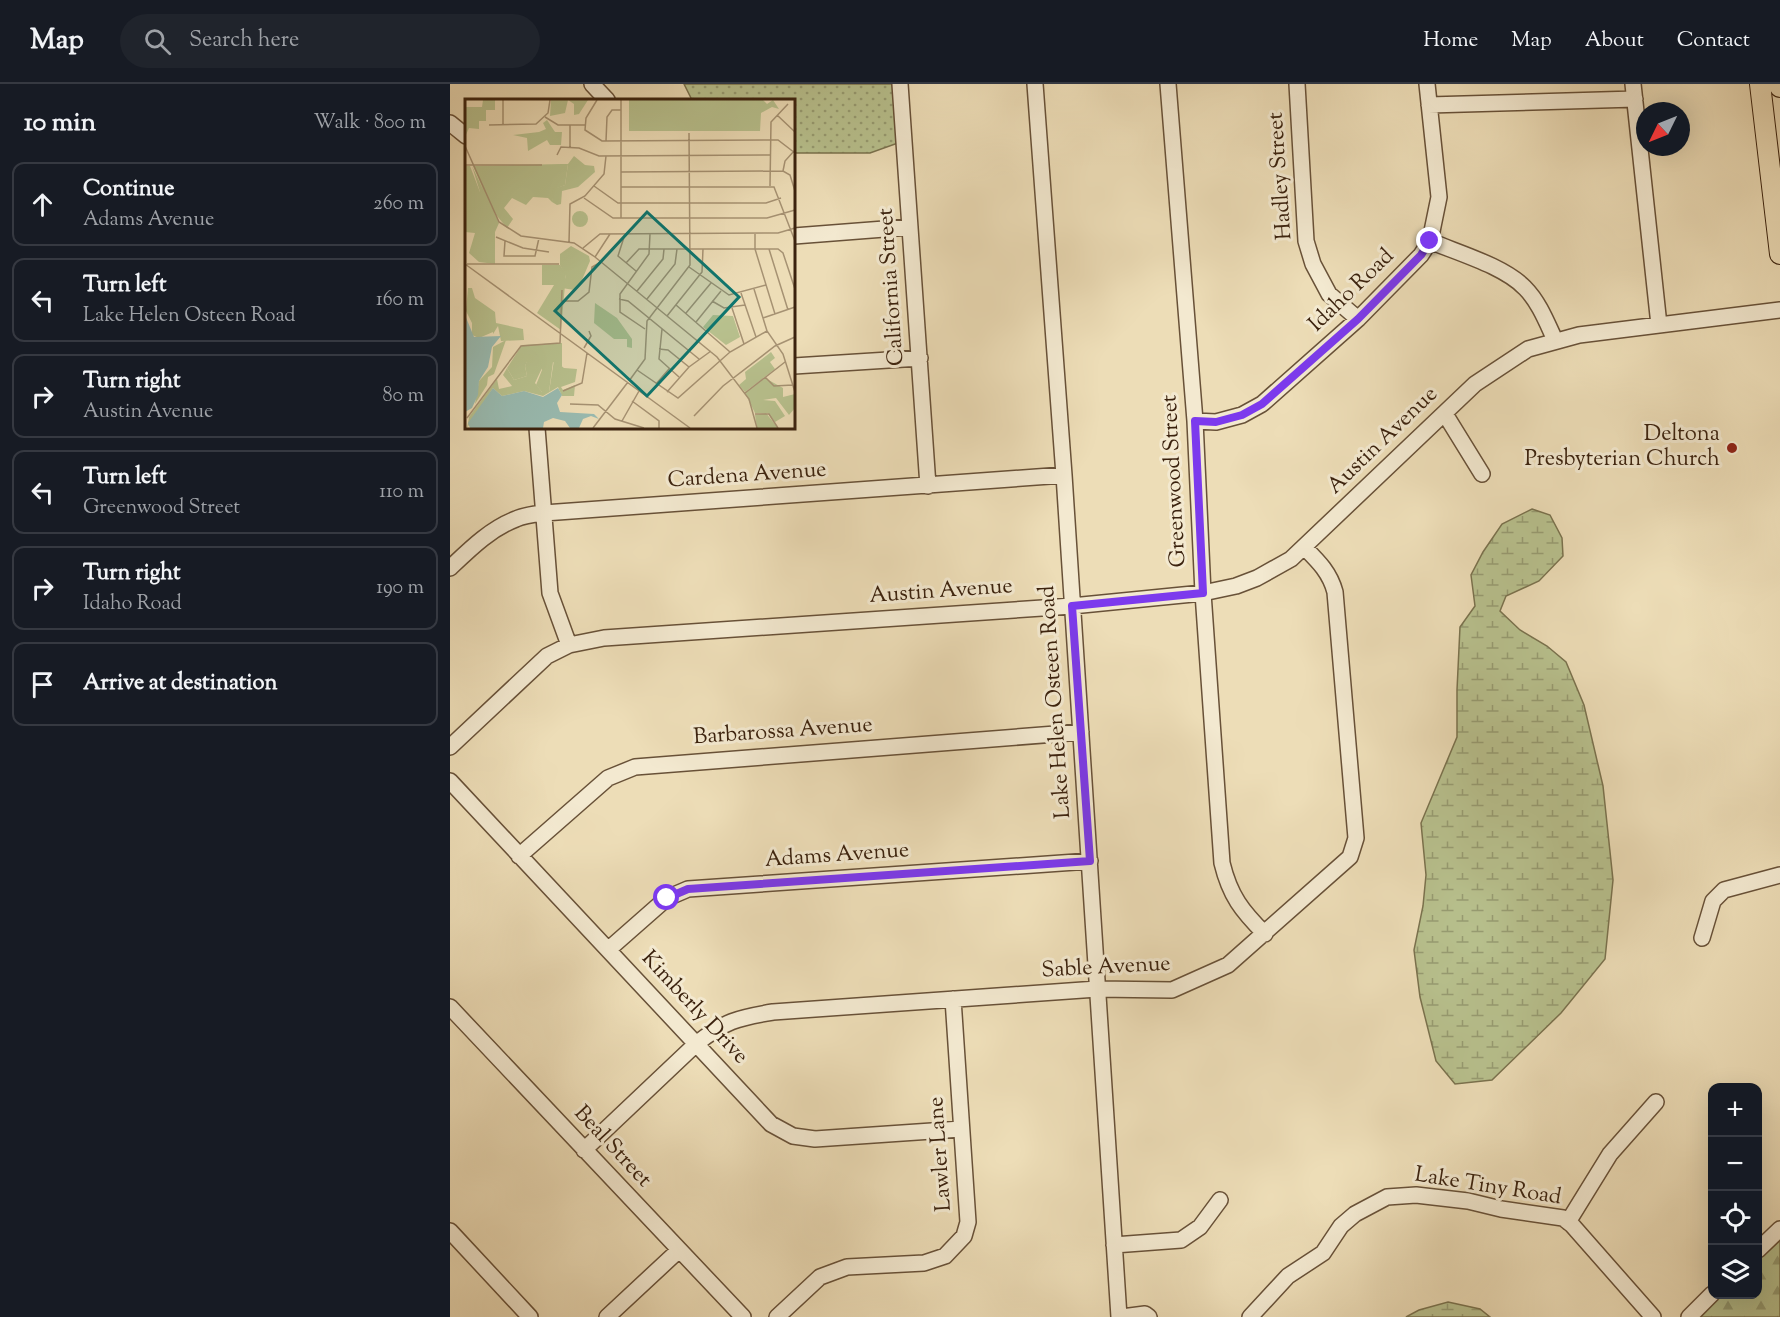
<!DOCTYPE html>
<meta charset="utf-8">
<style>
:root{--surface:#171b24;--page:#20242c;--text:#f1f3f6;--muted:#9ea1a6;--line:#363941}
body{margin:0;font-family:"Sorts Mill Goudy",serif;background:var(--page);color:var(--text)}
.controls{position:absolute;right:18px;bottom:18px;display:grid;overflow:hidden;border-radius:12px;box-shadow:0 6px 24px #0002}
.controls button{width:54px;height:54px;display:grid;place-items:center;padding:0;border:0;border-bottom:2px solid var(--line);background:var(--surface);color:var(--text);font:30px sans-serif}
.compass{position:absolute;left:1186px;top:18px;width:54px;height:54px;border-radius:50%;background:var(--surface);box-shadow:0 6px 24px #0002;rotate:227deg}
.stop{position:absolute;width:18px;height:18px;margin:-14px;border:4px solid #7c3aed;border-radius:50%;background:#fff}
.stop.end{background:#7c3aed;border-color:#fff;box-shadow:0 2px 6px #0008}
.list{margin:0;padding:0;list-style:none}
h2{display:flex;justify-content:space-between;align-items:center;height:78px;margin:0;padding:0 24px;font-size:26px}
h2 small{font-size:20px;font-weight:400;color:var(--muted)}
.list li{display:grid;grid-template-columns:39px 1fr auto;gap:18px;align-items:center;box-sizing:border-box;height:84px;margin:0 12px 12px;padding:0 12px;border:2px solid var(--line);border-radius:12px}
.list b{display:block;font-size:22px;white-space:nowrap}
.list p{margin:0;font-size:20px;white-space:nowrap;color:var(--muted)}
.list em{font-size:20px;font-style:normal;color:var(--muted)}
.icon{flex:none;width:33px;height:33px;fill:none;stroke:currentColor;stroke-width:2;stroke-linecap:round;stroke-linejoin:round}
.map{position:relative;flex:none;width:1330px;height:1233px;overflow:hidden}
header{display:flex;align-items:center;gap:36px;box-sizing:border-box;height:84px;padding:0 30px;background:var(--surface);border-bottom:2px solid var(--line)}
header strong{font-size:28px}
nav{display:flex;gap:33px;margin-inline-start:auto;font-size:21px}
.search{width:420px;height:54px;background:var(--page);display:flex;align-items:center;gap:15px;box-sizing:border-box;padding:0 21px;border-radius:33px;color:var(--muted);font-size:22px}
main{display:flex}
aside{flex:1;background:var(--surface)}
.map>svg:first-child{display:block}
.grass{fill:url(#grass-dots);stroke:#7a724e;stroke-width:1.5}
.forest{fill:url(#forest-firs);stroke:#7a724e;stroke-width:1.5}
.wetland{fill:url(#wetland-marsh);stroke:#7a724e;stroke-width:1.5}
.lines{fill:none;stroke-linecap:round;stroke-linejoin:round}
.minor-casing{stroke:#685138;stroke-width:18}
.major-casing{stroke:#3b220e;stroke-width:22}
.minor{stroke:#f3e9d0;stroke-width:15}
.major{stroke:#edddb7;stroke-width:20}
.route{stroke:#7c3aed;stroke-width:8}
.poi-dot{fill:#8f2418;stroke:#f3e9d0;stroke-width:2}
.labels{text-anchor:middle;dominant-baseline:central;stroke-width:6;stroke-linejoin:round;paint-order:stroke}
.street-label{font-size:22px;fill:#3b220e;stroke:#f3e9d0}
.poi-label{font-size:22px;fill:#3b220e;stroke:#f3e9d0;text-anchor:end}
.inset-road{fill:none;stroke:#a69273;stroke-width:1.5}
.view{fill:#0f766e;fill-opacity:0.15;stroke:#0f766e;stroke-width:3}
.inset-edge{fill:none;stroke:#3b220e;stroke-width:3}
</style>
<header>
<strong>Map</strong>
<div class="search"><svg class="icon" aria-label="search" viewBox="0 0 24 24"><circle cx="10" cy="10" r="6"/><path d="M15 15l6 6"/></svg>Search here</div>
<nav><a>Home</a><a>Map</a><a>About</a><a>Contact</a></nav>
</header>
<main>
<aside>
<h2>10 min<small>Walk · 800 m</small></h2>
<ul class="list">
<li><svg class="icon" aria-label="ahead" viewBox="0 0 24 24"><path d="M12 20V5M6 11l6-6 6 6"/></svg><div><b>Continue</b><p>Adams Avenue</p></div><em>260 m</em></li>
<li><svg class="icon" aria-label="left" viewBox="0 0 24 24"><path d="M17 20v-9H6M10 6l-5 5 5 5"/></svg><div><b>Turn left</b><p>Lake Helen Osteen Road</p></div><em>160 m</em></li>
<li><svg class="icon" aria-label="right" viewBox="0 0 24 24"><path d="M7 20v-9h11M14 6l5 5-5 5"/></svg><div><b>Turn right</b><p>Austin Avenue</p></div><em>80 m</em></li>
<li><svg class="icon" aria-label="left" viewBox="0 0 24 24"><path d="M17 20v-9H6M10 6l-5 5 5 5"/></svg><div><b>Turn left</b><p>Greenwood Street</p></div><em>110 m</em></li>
<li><svg class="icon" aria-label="right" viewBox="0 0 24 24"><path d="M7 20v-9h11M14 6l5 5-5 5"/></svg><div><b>Turn right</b><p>Idaho Road</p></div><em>190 m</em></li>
<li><svg class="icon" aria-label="arrive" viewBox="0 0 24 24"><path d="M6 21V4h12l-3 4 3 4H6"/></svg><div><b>Arrive at destination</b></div></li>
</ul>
</aside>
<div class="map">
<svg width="1330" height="1233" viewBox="0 0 1330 1233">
<defs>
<pattern id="grass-dots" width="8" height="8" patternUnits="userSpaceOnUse" patternTransform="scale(1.5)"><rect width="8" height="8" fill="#b8c18e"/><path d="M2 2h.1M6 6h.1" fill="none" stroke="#979c72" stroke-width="1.8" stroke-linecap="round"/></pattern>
<pattern id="forest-firs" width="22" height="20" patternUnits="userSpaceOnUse" patternTransform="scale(1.5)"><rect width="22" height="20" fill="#b8c18e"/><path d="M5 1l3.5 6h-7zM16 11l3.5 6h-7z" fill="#979c72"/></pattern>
<pattern id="wetland-marsh" width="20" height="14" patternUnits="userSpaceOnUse" patternTransform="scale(1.5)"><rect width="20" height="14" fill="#b8c18e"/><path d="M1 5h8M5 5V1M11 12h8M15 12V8" fill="none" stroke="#979c72"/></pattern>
</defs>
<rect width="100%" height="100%" fill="#edddb7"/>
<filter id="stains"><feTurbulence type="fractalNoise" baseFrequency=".00333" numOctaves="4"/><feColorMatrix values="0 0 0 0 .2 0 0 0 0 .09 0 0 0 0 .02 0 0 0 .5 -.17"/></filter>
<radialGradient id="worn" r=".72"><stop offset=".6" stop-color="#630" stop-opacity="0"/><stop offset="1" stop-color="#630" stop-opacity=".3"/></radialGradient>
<path class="grass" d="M234,0H444L448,59L420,69H344V16H242Z"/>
<path class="forest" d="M1330,1153V1233H1247L1270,1211L1308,1210V1174Z"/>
<path class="wetland" d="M1082,425L1100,431L1112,454L1113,472L1089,497L1056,512L1050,527L1070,546L1097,562L1116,578L1134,621L1153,702L1163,796L1155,875L1111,929L1042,996L1005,1000L986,977L970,913L964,866L973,822L976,791L971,739L1007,653V606L1010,543L1025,522L1021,491L1033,468L1052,440Z
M998,1218L1030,1225L1040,1233H956L969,1226Z"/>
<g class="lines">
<defs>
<path id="minor" d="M142,0L157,16
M450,0L478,402
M585,0L614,391L669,1233
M718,0L745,337L753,509L772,779C780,812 792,827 815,850
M847,0L856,157L863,180L879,210L908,235
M1183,0L1209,241
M979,21L1185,15
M0,39L16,52
M344,152L460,143
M980,157C1008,169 1054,182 1075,204C1089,218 1097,239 1105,256
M344,282L470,274
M995,330L1032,390
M745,337L766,338L792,331L812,320L908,235L971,171L980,157L989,113L977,0
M87,344L100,509L119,561
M0,484C20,465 40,445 66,435C74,431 85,430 94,429L614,391
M0,663L97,572L119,561L154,554L622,522L753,509L786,502L807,494L841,475L1025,300L1078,265L1129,251L1330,226
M0,697L321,1040L343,1052L365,1055L511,1045
M69,772L158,694L185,683L631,648
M1252,854L1263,817L1274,806L1330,791
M159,865L217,814L238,805L640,777
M0,923L293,1233
M134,1066L246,960C275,937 287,934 323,928L647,905L722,906L778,881L900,773L906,754L885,508C880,489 869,478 855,464
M1118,1138L1160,1070L1206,1018
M0,1147L80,1233
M664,1161L731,1156L750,1143L770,1116
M1308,1166L1330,1145
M157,1233L229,1166
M327,1233L370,1193L397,1183L474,1179L495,1172L514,1152L518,1138L503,915
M672,1233L695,1230L699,1233
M800,1233L838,1192L873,1169L891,1142L905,1130L937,1113L966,1111L1018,1117L1051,1125L1113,1134L1122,1141L1203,1233
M1239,1233L1262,1210"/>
<path id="major" d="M1310,0L1330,170
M1330,0V3"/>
</defs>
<use href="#minor" class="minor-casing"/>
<use href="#major" class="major-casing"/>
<use href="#minor" class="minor"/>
<use href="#major" class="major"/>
</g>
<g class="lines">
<path class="route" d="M217,814L238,805L640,777L622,522L753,509L745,337L766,338L792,331L812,320L908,235L971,171L980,157"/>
</g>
<circle class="poi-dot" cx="1282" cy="364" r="6"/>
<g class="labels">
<g class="street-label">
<text transform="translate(831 92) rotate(-94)">Hadley Street</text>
<text transform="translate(442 203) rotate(-94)">California Street</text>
<text transform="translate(902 207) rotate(-44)">Idaho Road</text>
<text transform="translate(933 357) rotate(-44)">Austin Avenue</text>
<text transform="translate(297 392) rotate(-4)">Cardena Avenue</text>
<text transform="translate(725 397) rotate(-93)">Greenwood Street</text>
<text transform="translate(491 508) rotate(-4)">Austin Avenue</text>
<text transform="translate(606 618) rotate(-94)">Lake Helen Osteen Road</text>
<text transform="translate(333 648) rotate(-4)">Barbarossa Avenue</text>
<text transform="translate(387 772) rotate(-4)">Adams Avenue</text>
<text transform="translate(656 884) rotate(-3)">Sable Avenue</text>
<text transform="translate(244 924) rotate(47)">Kimberly Drive</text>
<text transform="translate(162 1063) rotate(47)">Beal Street</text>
<text transform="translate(491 1070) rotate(-94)">Lawler Lane</text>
<text transform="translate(1038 1103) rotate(9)">Lake Tiny Road</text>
</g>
<g class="poi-label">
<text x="1270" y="351">Deltona<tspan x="1270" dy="25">Presbyterian Church</tspan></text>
</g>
</g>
<g transform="translate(15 15)">
<rect width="330" height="330" fill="#edddb7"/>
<path d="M0,67H5L15,93H0ZM3,189H7L10,199L30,213L31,224L58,230L59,241L36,242L33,227L28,235V224L1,211ZM248,216L268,217L275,238L261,246L238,228Z" fill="#b8c18e"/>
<path d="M18,1H30V11H21V22H14V30L4,29L0,38V8H17ZM86,1H123L114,15L109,16V5L103,1L100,14L85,17ZM164,1H298L302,5L308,1L314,10L307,8L296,14L295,32H164ZM82,21L90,33H97L96,46H85L82,41L63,52L62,39L48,36L74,33L81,30L78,24ZM96,65H103L100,86L90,90L87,103L83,99L68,98L61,106L47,99L39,109L48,120L42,129L27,111L8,67ZM7,67L34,124L30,133V165L14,163L4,154L10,134L0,133V93H15ZM77,166H95L101,175L96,231L72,214L89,186H77ZM97,244V268L88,263L84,293H77L71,286L77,271L70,255L65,256L60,267L62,277L49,281L42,269L57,246ZM306,253L310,259L305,263L310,270L280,293L274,286L281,280L280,273ZM300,279L318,289V298L330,295V309L324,316L311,299L298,301L310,302L320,317L310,323L303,314H290L280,294ZM301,314L313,329H292L290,316Z" fill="#b8c18e"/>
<path d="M109,57L120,66L129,67L130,73L113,88L97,92L96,105L92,106L87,103L88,90L100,86L103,65ZM107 120a8 8 0 1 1 16 0a8 8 0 1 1-16 0ZM106,147L124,157L125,162L114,188L109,191L97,189L101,177L95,166V155ZM130,204L152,219L167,240V249L162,248V240H149L129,224ZM0,210L31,224L28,233L14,239L7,236V224ZM41,241L29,275L23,278L22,286L10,305L14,282L27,268L28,248ZM65,253H70L77,269L70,284L77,293H84L89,261L99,269L112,270L110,283L96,288L98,291L110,286L109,297H97L93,288L78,297L59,292L37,297L28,289L2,329L4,318L32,280L34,290L47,287L38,276L42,269L49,281L62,277L60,267Z" fill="#b8c18e"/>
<path d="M0,216L9,238L36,237L27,248L23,268L14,282L13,296L7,309L0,313ZM28,289L37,297L59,292L78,298L93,289L97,296L92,304L95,313L129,315L134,320L126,317L118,320L114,329H105L100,322L88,319L79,323L78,329H5L3,324Z" fill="#99bbb1"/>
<path class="inset-road" d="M132,1L121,19L120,31L137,42L313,41L330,54M312,16L330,33M80,18L93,26H120M24,26L71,25L83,14L85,1M38,26V1M105,26V48M141,42L142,18L147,11H156M0,47L34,123L56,137L109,144L130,158L252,258L284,300L292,329M92,56L96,48L114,49L134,57L305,56M0,66H77M318,72L320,62L329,52M156,73L318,72L325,76L330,92M129,87L153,104H301L316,99M305,87L306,23L323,5M156,88H309L330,142M119,99L148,119H302L330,111M156,119V1M290,134V150L310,215M160,135L153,157L171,172M31,138L58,149L84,153M40,142L39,157H70L74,139M104,143L105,105L120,97L139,75L141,57M118,149L135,135L313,134L330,129M304,150L323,211M130,158L145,135M161,164L174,150H313L318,154L330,190M0,165L225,329M2,165H94M224,168L264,196L301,186M289,190L302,232L318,255L330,293M172,192L198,160L199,150M276,194L291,238M154,200L163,202L234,260M182,200L210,165L212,150M96,202H113L124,193L127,168L136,163M247,202L259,209L280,206M211,206L265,253M267,209L279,245M221,214L246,184M202,217L237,173L238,150M298,219L330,208M231,223L256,192M180,230L155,213V195L184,155L185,135M197,230L194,260L214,278M119,249L126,237L124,232M194,250L203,251L224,268M172,271L213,299L265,253L302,232M300,278L309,287L328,286M164,282L180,260L182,222L225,166L224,34M191,285L204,270M98,292L117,284L122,254M202,293L224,268L246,252M280,294L320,263M167,302L194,322V329M105,305L133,306L150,320L179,329M290,315H304L313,329M229,317L258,287L310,247L330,238M2,319L56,247L95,244L97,191M157,322L174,292M128,329L163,283"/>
<path class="view" d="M182,113L274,198L182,297L90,212Z"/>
<rect width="330" height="330" class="inset-edge"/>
</g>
<rect width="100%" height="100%" filter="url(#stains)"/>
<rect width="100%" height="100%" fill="url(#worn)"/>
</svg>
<div class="controls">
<button>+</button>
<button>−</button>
<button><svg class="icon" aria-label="locate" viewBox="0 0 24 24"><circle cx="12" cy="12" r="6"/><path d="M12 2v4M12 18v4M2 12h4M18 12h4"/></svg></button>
<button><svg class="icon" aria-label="layers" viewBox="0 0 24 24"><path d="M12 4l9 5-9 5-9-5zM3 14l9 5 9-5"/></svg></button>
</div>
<svg class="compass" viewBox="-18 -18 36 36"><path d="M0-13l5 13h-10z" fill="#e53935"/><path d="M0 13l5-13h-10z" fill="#9ea1a6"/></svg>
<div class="stop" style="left:217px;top:814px"></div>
<div class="stop end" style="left:980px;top:157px"></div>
</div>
</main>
